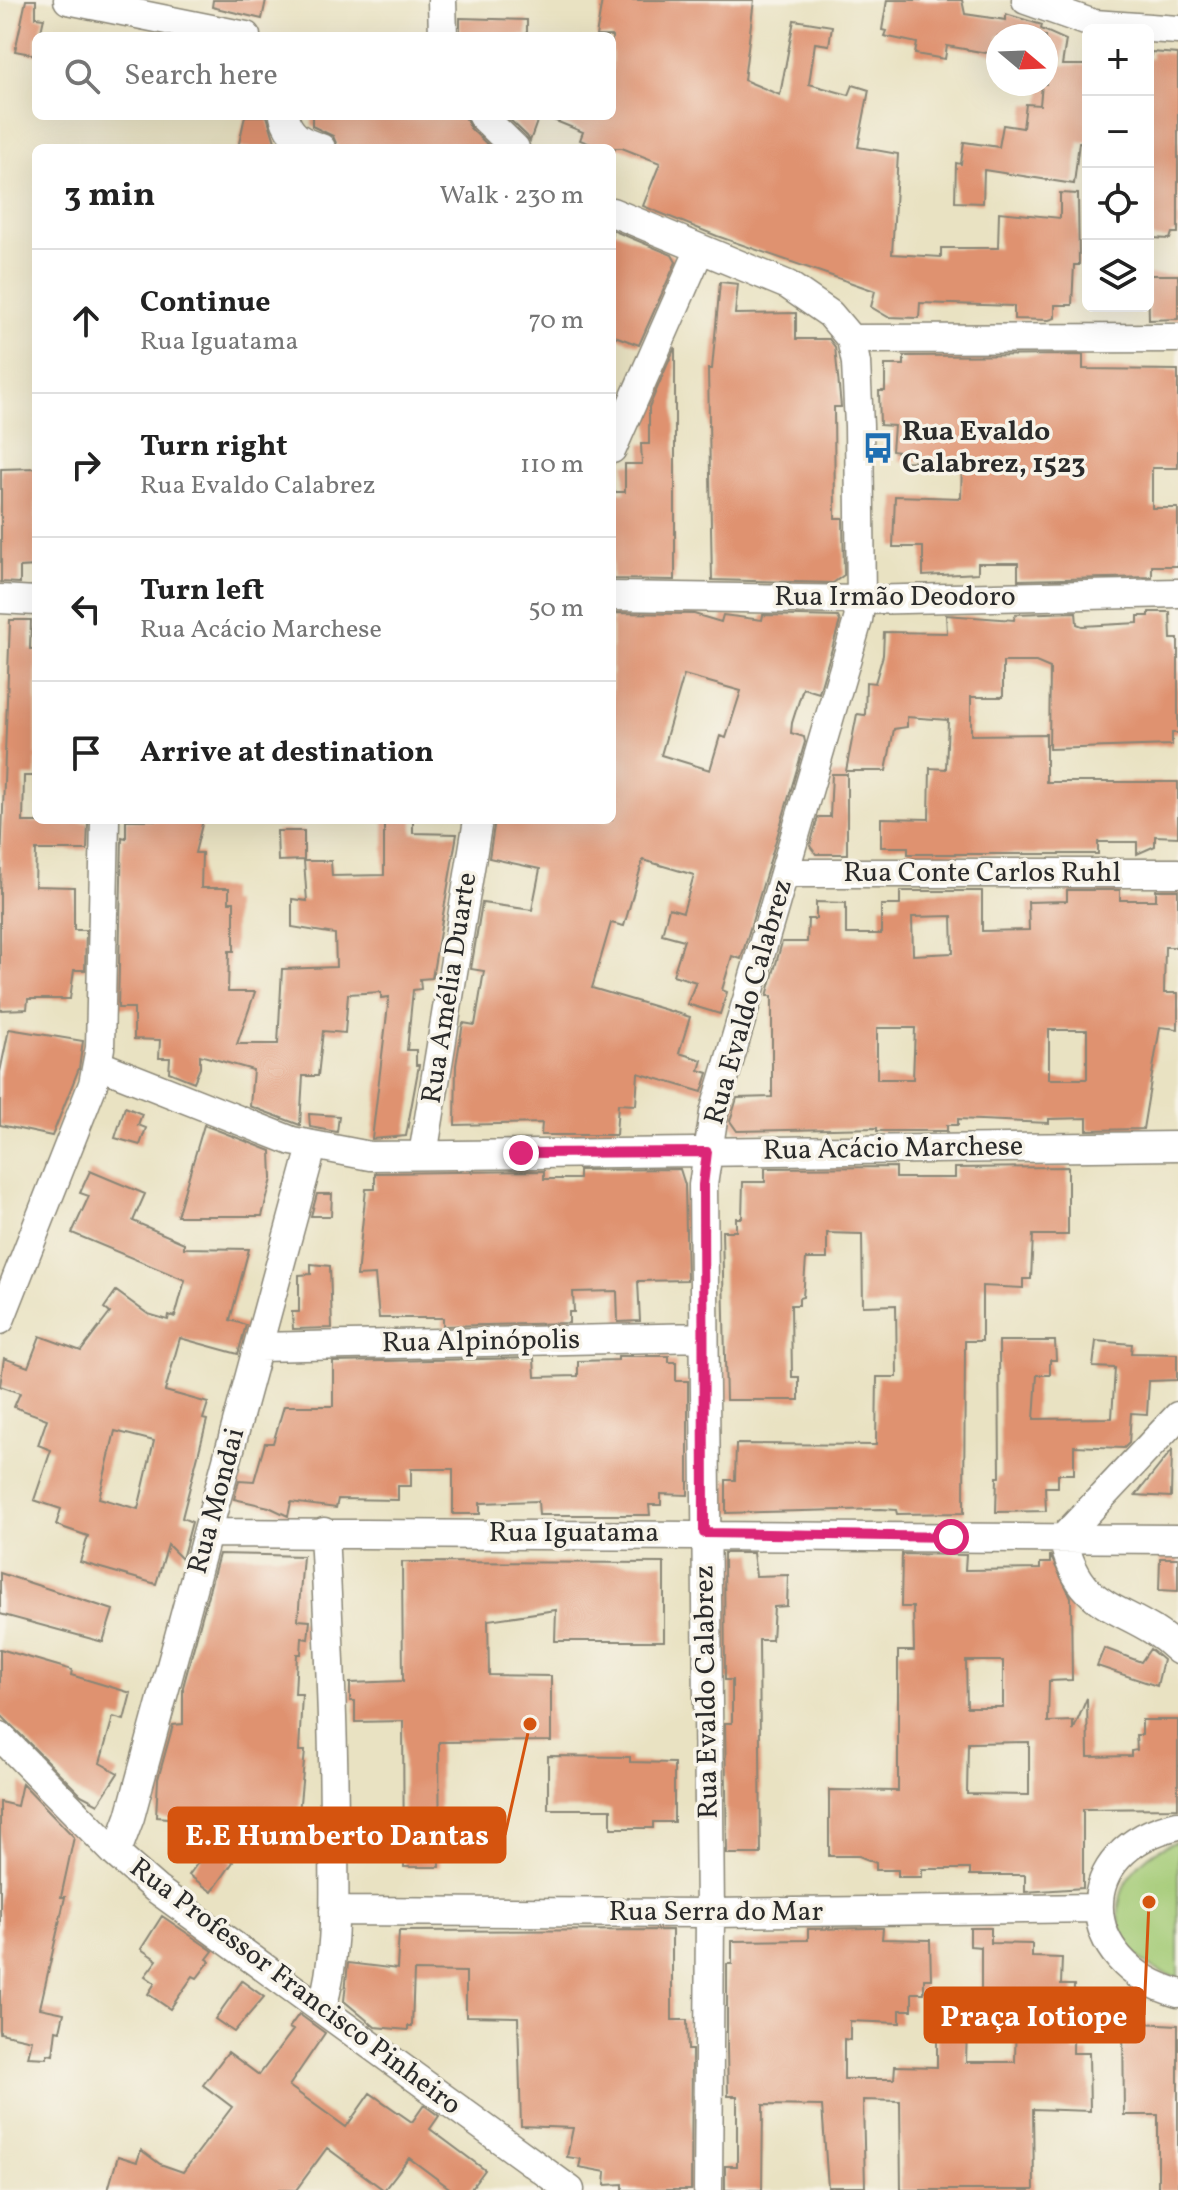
<!DOCTYPE html>
<meta charset="utf-8">
<style>
:root{--surface:#fff;--page:#f2f2f2;--text:#222;--muted:#767676;--line:#e0e0e0}
body{margin:0;font-family:Vollkorn,serif;background:var(--page);color:var(--text)}
.controls{position:absolute;right:24px;top:24px;display:grid;overflow:hidden;border-radius:12px;box-shadow:0 8px 32px #0002}
.controls button{width:72px;height:72px;display:grid;place-items:center;padding:0;border:0;border-bottom:2px solid var(--line);background:var(--surface);color:var(--text);font:40px sans-serif}
.compass{position:absolute;left:986px;top:24px;width:72px;height:72px;border-radius:50%;background:var(--surface);box-shadow:0 8px 32px #0002;rotate:109deg}
.stop{position:absolute;width:24px;height:24px;margin:-18px;border:6px solid #db2777;border-radius:50%;background:#fff}
.stop.end{background:#db2777;border-color:#fff;box-shadow:0 2px 8px #0008}
.list{margin:0;padding:0;list-style:none}
h2{display:flex;justify-content:space-between;align-items:center;height:104px;margin:0;padding:0 32px;font-size:34px}
h2 small{font-size:26px;font-weight:400;color:var(--muted)}
.list li{display:grid;grid-template-columns:52px 1fr auto;gap:24px;align-items:center;box-sizing:border-box;height:144px;padding:0 32px;border-top:2px solid var(--line)}
.list b{display:block;font-size:30px;white-space:nowrap}
.list p{margin:0;font-size:26px;white-space:nowrap;color:var(--muted)}
.list em{font-size:26px;font-style:normal;color:var(--muted)}
.icon{flex:none;width:44px;height:44px;fill:none;stroke:currentColor;stroke-width:2;stroke-linecap:round;stroke-linejoin:round}
.map{position:relative;flex:none;width:1178px;height:2190px;overflow:hidden}
.search{position:absolute;background:var(--surface);box-shadow:0 8px 32px #0002;left:32px;top:32px;width:584px;height:88px;display:flex;align-items:center;gap:20px;box-sizing:border-box;padding:0 28px;border-radius:12px;color:var(--muted);font-size:30px}
.panel{position:absolute;background:var(--surface);box-shadow:0 8px 32px #0002;left:32px;top:144px;width:584px;height:680px;border-radius:12px}
.map>svg:first-child{display:block}
.green{fill:#a3ca75;stroke:#677a50;stroke-width:2}
.building{fill:#df9270;fill-rule:evenodd}
.lines{fill:none;stroke-linecap:round;stroke-linejoin:round}
.minor-casing{stroke:#8a8676;stroke-width:31}
.minor{stroke:#fff;stroke-width:28}
.route{stroke:#db2777;stroke-width:10}
.labels{text-anchor:middle;dominant-baseline:central;stroke-width:7;stroke-linejoin:round;paint-order:stroke}
.poi-label{font-size:28px;font-weight:bold;fill:#2b2b2b;stroke:#f7f3e8;text-anchor:start}
.street-label{font-size:28px;fill:#2b2b2b;stroke:#f7f3e8}
.leader{fill:none;stroke:#d5540f;stroke-width:3}
.callout-dot{fill:#d5540f;stroke:#f7f3e8;stroke-width:3}
.callout{fill:#d5540f;stroke:#d5540f;stroke-width:3}
.callout-label{font-size:30px;text-anchor:middle;font-weight:bold;fill:#fff}
</style>
<div class="map">
<svg width="1178" height="2190" viewBox="0 0 1178 2190">
<rect width="100%" height="100%" fill="#f7f3e8"/>
<filter id="ink" filterUnits="userSpaceOnUse"><feTurbulence type="fractalNoise" baseFrequency=".0125" numOctaves="2"/><feDisplacementMap in="SourceGraphic" scale="16" xChannelSelector="R" yChannelSelector="G"/><feConvolveMatrix kernelMatrix="1 2 1 2 8 2 1 2 1" color-interpolation-filters="sRGB"/></filter>
<filter id="wash" filterUnits="userSpaceOnUse"><feTurbulence type="fractalNoise" baseFrequency=".006" numOctaves="4" result="noise"/><feDisplacementMap in="SourceGraphic" scale="32" xChannelSelector="R" yChannelSelector="G"/><feGaussianBlur stdDeviation="1.8" result="paint"/><feColorMatrix in="noise" values="0 0 0 0 0 0 0 0 0 0 0 0 0 0 0 0 0 1.4 0 .05"/><feComposite in="paint" operator="in"/></filter>
<g filter="url(#wash)">
<rect width="100%" height="100%" fill="#e9e2c2"/>
<path class="green" d="M1178,1841V1978C1169,1974 1157,1972 1149,1966C1094,1926 1120,1859 1178,1841Z"/>
<g id="blocks">
<path class="building" d="M26,0H36V17L44,18L40,36H36V55L15,51Z
M213,0H266L262,19L212,7Z
M602,0H754L744,80L780,95L794,20L832,26L829,45L815,43L809,84L849,95L853,85L869,90L858,147L898,154L892,254L941,257V248H998L999,212L1060,218V193L1078,194L1079,265H1074L1072,305H1055V318L1049,320L1014,319V306L920,303L919,318L888,317L871,307L875,291L717,236L643,206L660,163L622,148H601L580,140L583,132L546,117L612,116V36H596Z
M887,0H962L965,14L1006,20V14L1042,25L1041,29L1066,40L1062,65H1088V142H1079L1074,184L984,170L983,203L955,202L956,163L961,164L964,142L999,147L1003,125L1023,128L1026,104L1040,105L1042,84H1046V36H998V55L947,46L945,59L915,54L917,43L884,36L886,31L882,30Z
M460,18L527,20V36H460Z
M1151,52L1178,54V233H1172L1170,239L1152,238L1153,192H1148V58H1151Z
M245,116H267L277,148H238Z
M312,116H465L470,128L491,148H338L333,136L312,126Z
M506,116H539L530,141L527,136Z
M612,230L672,255L676,262L639,345L612,335Z
M1148,275H1178V319L1149,320Z
M720,282L738,284L735,314L796,313V339H829L835,347L841,407H834L835,518H843L844,575L833,583L712,580L708,369H712Z
M675,347V580L612,579V492H625V464H642L641,444H649V407Z
M1083,355V369L1178,370V468H1152V508H1178V566H1152V577L1018,580V563H978V573L923,576V547H893L895,496L961,498L962,462L899,461V452L892,451L894,426L880,425L879,391H885V365H904V356Z
M36,468V566L20,567V583L1,582V469Z
M1076,612L1077,624L1082,626L1138,623V616H1149V612H1170L1171,639H1178V733H1172V745L1049,749L1050,668L1036,662H1003V697H971V735L1046,734V782H1178V837L1155,836V846L1137,854V842H1098V854H908V847H881V818L929,819L930,768L946,769L948,720L907,717V727L894,729L886,771H846L857,714L865,715L866,682L875,683L883,655L884,632L947,633L946,615L1014,620L1015,614Z
M612,613L694,614L721,622L723,615L762,620L763,615L838,617L840,621L819,693L803,688L792,723L791,733L804,737L805,742L741,959L732,956L722,990L727,992L720,1014L687,1004L696,982L673,975L684,940L662,934L669,908L683,912L694,875L643,860L624,926L611,923L592,988L690,1017L679,1053L702,1060L699,1070L708,1073L702,1092L638,1073L636,1105L618,1104L616,1135H541L542,1123L455,1125L456,1065L463,1023L475,1025L484,971L471,969L482,903L532,910L540,869L489,858L495,820H612V793L619,758L612,757ZM684,675L741,691L726,738L720,736L710,770L661,755Z
M10,620H31L30,649H36V776H24L23,822H88L87,850H36L35,886L74,887V930H86L85,970H74L70,999H28L27,1009L0,1010V890Z
M832,774H847V854H816L810,846L818,817H830Z
M126,820H203L195,853H202L201,888H229V902H234V951H229L228,992H255L237,1044H278L282,969L336,967L335,934L292,927V899L307,901L304,861H331L332,876L384,875V820H413V833L457,834L432,978L420,979L421,989L413,990L407,1050H416V1065H419L406,1136L372,1139L389,997L381,998V992L348,994L345,1033L323,1031L318,1076H303L300,1125L250,1106L253,1070L200,1055V1068L194,1082L169,1072L170,1058H159L160,1040L134,1039V1008H118L122,837L126,838Z
M277,831H304V860L278,861Z
M1067,890H1120V900H1156V890H1178V936L1176,947H1165L1164,993H1178V1029L1160,1027L1143,1129L1087,1130V1118L1049,1119V1123L958,1119V1125H947V1131H877V1128L737,1131L730,1121L737,1098L772,1097V996H767L782,942H807L808,919H816V902L846,903V934H881V905H900V891H982V931L1029,930L1028,902L1067,901ZM952,916L953,953L913,955L912,917ZM877,1028H915L913,1079H877ZM1049,1030H1087V1079H1049Z
M9,1029L83,1041L79,1068L52,1136L0,1125V1072Z
M125,1107L142,1114L138,1125L146,1128L140,1145L115,1138Z
M309,1114L339,1116L337,1132L310,1127Z
M204,1125L271,1151L272,1179L262,1216H177Z
M896,1167V1178H955V1168L1068,1167V1235H1033L1031,1279H1023V1288L982,1286V1341H965L964,1513L897,1514L896,1510L881,1509L726,1513V1480H735L736,1444L876,1445L877,1377H897L896,1305L863,1306L862,1234L827,1233V1259H806L803,1297L799,1298V1305H791L792,1377H799V1400H726L722,1231H736V1218H742L743,1182H765V1168Z
M680,1169L685,1185L687,1280L638,1281L640,1321L618,1322L617,1291L573,1292L574,1312H569V1323L443,1326V1318H379L375,1275L357,1276L366,1189H375V1173L544,1171V1179H579V1170Z
M90,1171L145,1194L133,1221L184,1243V1248L249,1249L230,1320L246,1325L238,1354L180,1338L165,1391L208,1403L203,1419L207,1420L182,1518L192,1522L182,1559L168,1545L156,1584L80,1562L88,1536L56,1525L61,1509L34,1500L51,1450L38,1445L47,1419L14,1407L20,1393L0,1386L4,1358L28,1367L40,1336L81,1351L110,1313L104,1308L116,1291L148,1314L168,1320L169,1315L175,1317L185,1280L72,1233L89,1196L80,1193ZM115,1431L154,1441L138,1509L99,1498Z
M317,1194H332L331,1216H311Z
M311,1264L330,1266L332,1328L293,1329L292,1312H299V1275L311,1274Z
M999,1341H1055L1056,1360H1050V1375H1037L1034,1419L1112,1418L1115,1368L1093,1367L1096,1341L1132,1344L1131,1353L1177,1354V1380L1149,1381L1147,1414L1131,1413L1129,1443L1124,1448L1074,1446V1474H1058V1487H1045L1046,1511L996,1512L997,1477H1000Z
M618,1356H669V1362H676V1381H688V1495L661,1494V1505H649L650,1515H539L538,1501L480,1503V1514H453V1469H411V1486H398V1500L338,1499L336,1508L291,1502L288,1516L269,1507L234,1499L239,1480L254,1481L265,1443H273L284,1406H333V1362L534,1358L535,1377L578,1376V1361L618,1360Z
M1172,1450L1171,1497L1136,1495Z
M724,1553H753L756,1576L788,1575L787,1606L774,1607L772,1640H759L761,1854H727L725,1723H732V1680H725Z
M219,1554L303,1556L298,1620L310,1621L308,1639L302,1638L301,1654H297L295,1694H302L299,1751H305L299,1813L264,1812L263,1830L192,1828V1820L156,1817L158,1779L173,1725L183,1724V1687Z
M902,1554L966,1555L965,1570L1040,1569V1563H1050V1555L1071,1597L1072,1680L1049,1681L1048,1722L1073,1721V1731L1087,1698L1088,1757L1131,1756V1751L1137,1750L1136,1735H1142V1720H1178V1808L1083,1809V1888L1025,1892V1875H970V1869H922V1877H898V1870H876V1863L859,1856H829V1790L898,1791V1651H914L913,1607H901ZM966,1661H1003V1707H967ZM1029,1742V1795L967,1794L968,1743Z
M1160,1558H1178V1591L1159,1590Z
M402,1562L664,1563V1641H555L556,1610L488,1620L489,1675L551,1676V1741L439,1742L440,1867H404L403,1721L355,1722V1701H350V1683L403,1681Z
M0,1573L113,1610L103,1642L0,1614Z
M1104,1648L1141,1662L1150,1649L1163,1660L1157,1686L1097,1666Z
M0,1649L72,1670L71,1675L131,1693L124,1720L113,1717L100,1763L118,1773L98,1804L81,1795L0,1714Z
M548,1756L630,1757V1762L674,1763V1822H653V1828H611V1809H548Z
M22,1783L74,1837L61,1897H65L40,2008L64,2013L60,2031L56,2030L53,2055L47,2054V2058L28,2057L32,2040L0,2033V1802L17,1806Z
M210,1846L233,1862L212,1892L189,1875Z
M162,1916L213,1951L207,1959L210,1961L197,1978L193,1976L170,2009L148,1994L155,1983L145,1976L157,1960L141,1949Z
M875,1928H883L882,1939L930,1940L931,1979H924V1993H912V2010H900V2023L850,2021V2040L844,2039V2079H894L895,2066L937,2067V2029L967,2028L966,2062H1015L1016,2015H981V1947L970,1946V1928H991V1943L1032,1944V1957L1062,1958L1061,1985H1074L1073,2053H1089L1090,2111L1033,2109L1034,2190H901L900,2101L863,2100L865,2187H828L822,2106L763,2105L762,2190H725V2166H737V2096H728L727,2050V1964H732V1941L808,1940V1929Z
M672,1930V2020H687L688,2050H692L691,2190H623V2184L605,2185L606,2172L579,2167L581,2159L567,2157L573,2128L521,2126L518,2017L466,2016V1972L414,1971L412,2026H408V2030L375,2027L344,2001L348,1963L397,1969L399,1931Z
M242,1981L264,1997L234,2032L215,2019Z
M299,2014L325,2033L289,2086L346,2127L370,2093L412,2122L424,2105L439,2116L430,2129L485,2170L470,2190H452L409,2158L384,2190L327,2148L296,2190H108L118,2156L137,2162L141,2150L160,2164L183,2172L232,2107L203,2085L228,2052L259,2075L293,2030L289,2028Z
M1123,2022L1178,2025V2190H1158V2115H1124Z"/>
</g>
</g>
<g filter="url(#ink)">
<use href="#blocks" fill-opacity="0" stroke="#8a8676" stroke-width="2"/>
<g class="lines">
<defs>
<path id="minor" d="M68,0L246,36
M442,0L443,36
M1026,0L1094,24L1178,30
M284,116C289,136 302,142 321,148
M482,116L515,148
M612,212L788,285L830,314L851,339L856,363L859,426L861,600L858,620L714,1113L703,1185L710,1913L708,2190
M851,339L1178,338
M612,449L700,249
M612,596L861,600L1178,593
M0,599L36,601
M787,873H1178
M97,1064L292,1141L370,1156L1178,1146
M423,1155L478,820
M0,1320L93,1084L100,1048L105,820
M259,1347L704,1337
M1178,1416L1063,1538C1080,1618 1130,1603 1178,1650
M209,1533L1178,1539
M0,1736L116,1854L156,1889L570,2190
M1178,1825C1070,1849 1075,1964 1178,1993
M116,1854L130,1817L312,1147
M334,1911L710,1913L1097,1908
M322,2008C338,1953 334,1895 334,1838C334,1735 329,1634 324,1532"/>
</defs>
<use href="#minor" class="minor-casing"/>
<use href="#minor" class="minor"/>
</g>
</g>
<g class="lines" filter="url(#ink)">
<path class="route" d="M521,1153L707,1152L703,1185L704,1533L951,1537"/>
</g>
<defs>
<symbol id="bus-bare" viewBox="-9 -9 18 18"><path d="M-5-6H5V4H4V6H2V4H-2V6H-4V4H-5ZM-3.5-4V0h7V-4ZM-3.5 1.2v1.5H-2V1.2ZM2 1.2v1.5H3.5V1.2Z" fill="#1f6fb2" stroke="#f7f3e8" stroke-width="2.5" paint-order="stroke"/></symbol>
</defs>
<g fill-rule="evenodd">
<use href="#bus-bare" x="856" y="426" width="44" height="44"/>
</g>
<g class="labels">
<g class="poi-label">
<text x="902" y="432">Rua Evaldo<tspan x="902" dy="32">Calabrez, 1523</tspan></text>
</g>
<g class="street-label">
<text x="895" y="597">Rua Irmão Deodoro</text>
<text x="982" y="873">Rua Conte Carlos Ruhl</text>
<text transform="translate(450 988) rotate(-81)">Rua Amélia Duarte</text>
<text transform="translate(749 1002) rotate(-74)">Rua Evaldo Calabrez</text>
<text transform="translate(893 1149) rotate(-1)">Rua Acácio Marchese</text>
<text transform="translate(481 1342) rotate(-1)">Rua Alpinópolis</text>
<text transform="translate(217 1501) rotate(-75)">Rua Mondai</text>
<text x="574" y="1533">Rua Iguatama</text>
<text transform="translate(707 1692) rotate(-91)">Rua Evaldo Calabrez</text>
<text x="716" y="1912">Rua Serra do Mar</text>
<text transform="translate(295 1987) rotate(37)">Rua Professor Francisco Pinheiro</text>
</g>
</g>
<path class="leader" d="M530 1724L505 1835M1149 1902L1144 2015"/>
<g class="callout-dot">
<circle cx="530" cy="1724" r="8"/>
<circle cx="1149" cy="1902" r="8"/>
</g>
<g class="callout">
<rect x="169" y="1808" width="336" height="54" rx="8"/>
<rect x="925" y="1988" width="219" height="54" rx="8"/>
</g>
<g class="callout-label">
<text x="337" y="1845">E.E Humberto Dantas</text>
<text x="1034" y="2026">Praça Iotiope</text>
</g>
</svg>
<div class="controls">
<button>+</button>
<button>−</button>
<button><svg class="icon" aria-label="locate" viewBox="0 0 24 24"><circle cx="12" cy="12" r="6"/><path d="M12 2v4M12 18v4M2 12h4M18 12h4"/></svg></button>
<button><svg class="icon" aria-label="layers" viewBox="0 0 24 24"><path d="M12 4l9 5-9 5-9-5zM3 14l9 5 9-5"/></svg></button>
</div>
<svg class="compass" viewBox="-18 -18 36 36"><path d="M0-13l5 13h-10z" fill="#e53935"/><path d="M0 13l5-13h-10z" fill="#767676"/></svg>
<div class="stop" style="left:951px;top:1537px"></div>
<div class="stop end" style="left:521px;top:1153px"></div>
<div class="search"><svg class="icon" aria-label="search" viewBox="0 0 24 24"><circle cx="10" cy="10" r="6"/><path d="M15 15l6 6"/></svg>Search here</div>
<section class="panel">
<h2>3 min<small>Walk · 230 m</small></h2>
<ul class="list">
<li><svg class="icon" aria-label="ahead" viewBox="0 0 24 24"><path d="M12 20V5M6 11l6-6 6 6"/></svg><div><b>Continue</b><p>Rua Iguatama</p></div><em>70 m</em></li>
<li><svg class="icon" aria-label="right" viewBox="0 0 24 24"><path d="M7 20v-9h11M14 6l5 5-5 5"/></svg><div><b>Turn right</b><p>Rua Evaldo Calabrez</p></div><em>110 m</em></li>
<li><svg class="icon" aria-label="left" viewBox="0 0 24 24"><path d="M17 20v-9H6M10 6l-5 5 5 5"/></svg><div><b>Turn left</b><p>Rua Acácio Marchese</p></div><em>50 m</em></li>
<li><svg class="icon" aria-label="arrive" viewBox="0 0 24 24"><path d="M6 21V4h12l-3 4 3 4H6"/></svg><div><b>Arrive at destination</b></div></li>
</ul>
</section>
</div>
